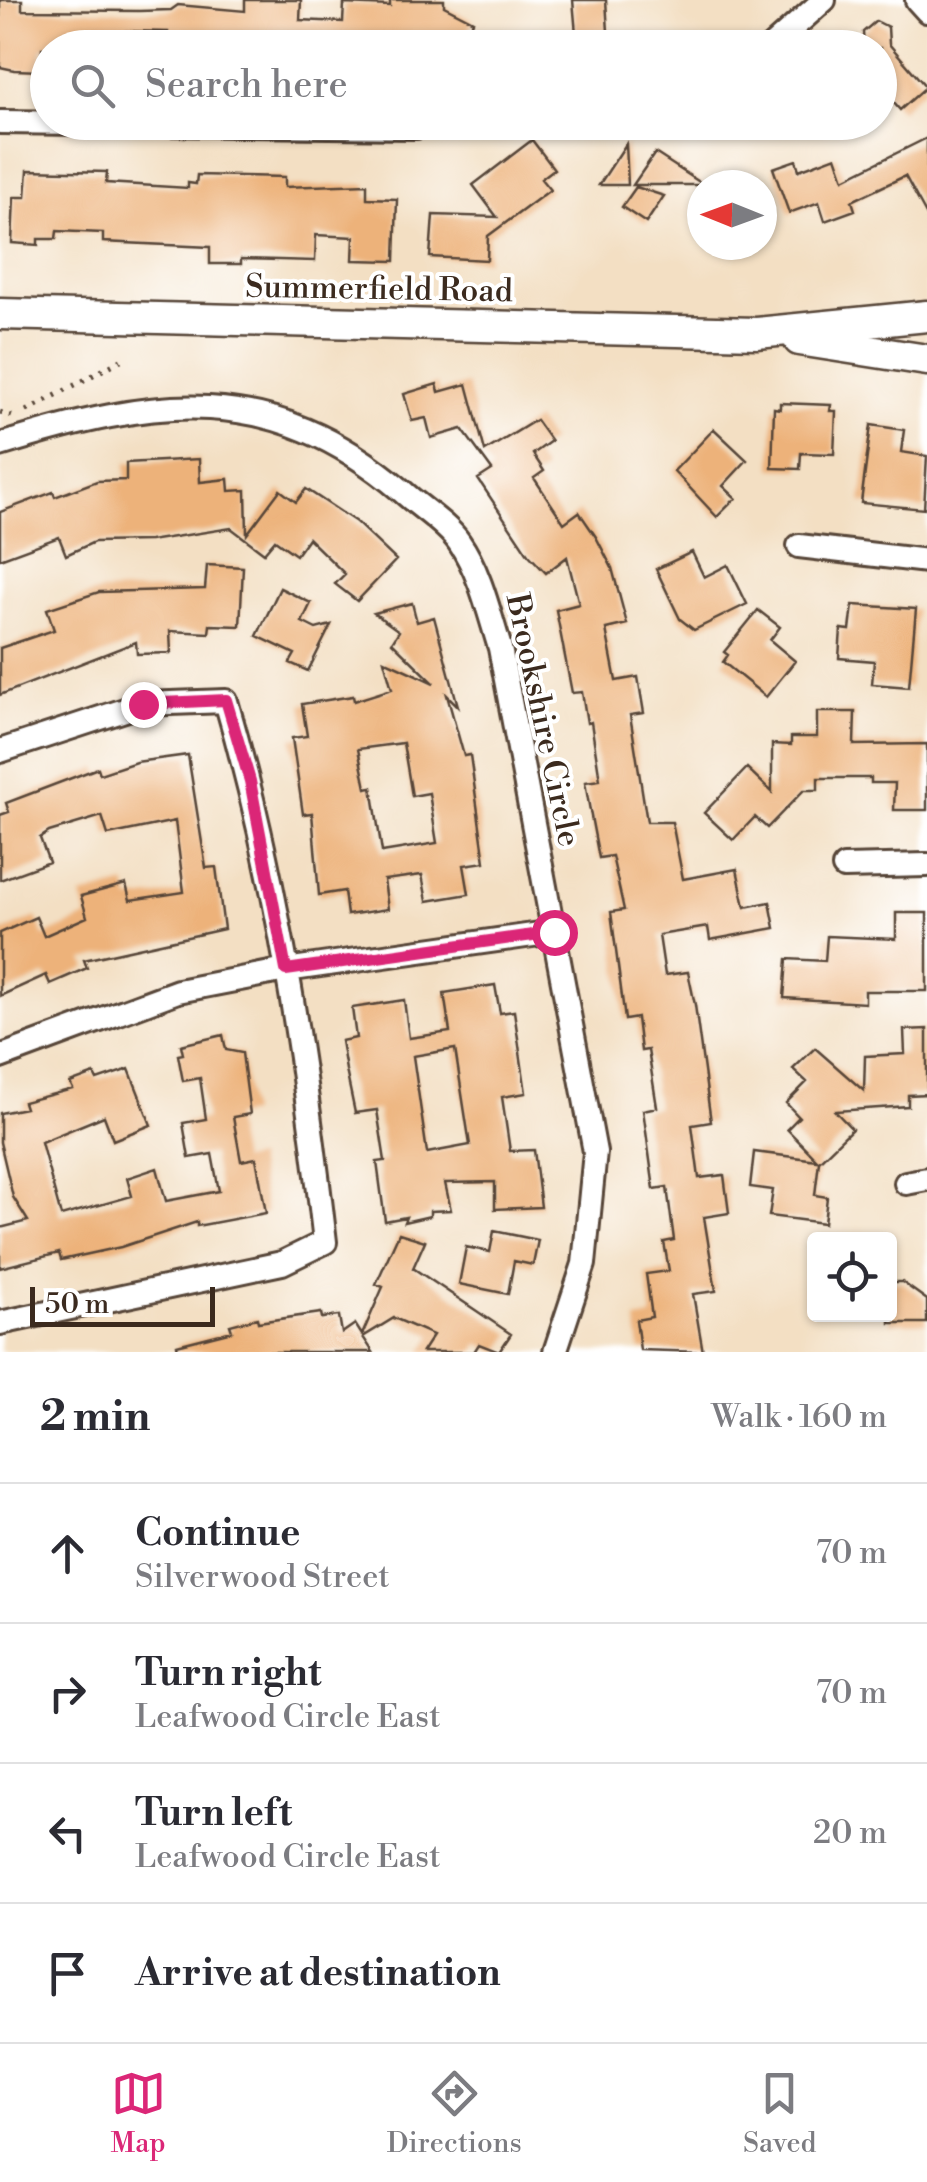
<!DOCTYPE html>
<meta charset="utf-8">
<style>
:root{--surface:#fff;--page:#f7f7f7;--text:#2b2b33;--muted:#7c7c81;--line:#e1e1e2;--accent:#db2777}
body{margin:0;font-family:"Libre Bodoni",serif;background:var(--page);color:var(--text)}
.controls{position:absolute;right:30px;bottom:30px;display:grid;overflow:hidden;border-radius:10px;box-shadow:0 2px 8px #0004}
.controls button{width:90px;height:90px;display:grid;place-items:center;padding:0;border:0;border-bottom:2px solid var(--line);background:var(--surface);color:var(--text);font:50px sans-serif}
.compass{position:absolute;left:687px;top:170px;width:90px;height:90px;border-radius:50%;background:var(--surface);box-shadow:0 2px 8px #0004;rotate:271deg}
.scale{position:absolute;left:30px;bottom:25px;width:185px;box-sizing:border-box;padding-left:10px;border:5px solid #3b2a1e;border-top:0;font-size:28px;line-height:35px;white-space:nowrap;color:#3b2a1e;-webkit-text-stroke:8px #fff;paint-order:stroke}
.stop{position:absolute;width:30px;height:30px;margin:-22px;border:8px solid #db2777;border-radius:50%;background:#fff}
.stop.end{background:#db2777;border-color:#fff;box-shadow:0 2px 10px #0008}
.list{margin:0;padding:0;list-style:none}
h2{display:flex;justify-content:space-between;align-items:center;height:130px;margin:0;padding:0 40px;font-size:42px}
h2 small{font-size:32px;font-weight:400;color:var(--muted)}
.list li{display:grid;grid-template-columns:65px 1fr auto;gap:30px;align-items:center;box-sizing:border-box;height:140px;padding:0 40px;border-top:2px solid var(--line)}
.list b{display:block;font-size:38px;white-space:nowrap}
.list p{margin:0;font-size:32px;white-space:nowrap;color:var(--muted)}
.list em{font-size:32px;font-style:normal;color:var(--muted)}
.icon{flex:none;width:55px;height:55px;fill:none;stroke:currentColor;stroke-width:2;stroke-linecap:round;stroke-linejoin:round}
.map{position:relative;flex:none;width:927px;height:1352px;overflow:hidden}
.search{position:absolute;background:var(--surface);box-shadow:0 2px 8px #0004;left:30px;right:30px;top:30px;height:110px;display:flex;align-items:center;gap:25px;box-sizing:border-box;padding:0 35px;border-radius:55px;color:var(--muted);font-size:38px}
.sheet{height:690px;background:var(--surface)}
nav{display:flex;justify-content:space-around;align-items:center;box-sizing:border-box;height:140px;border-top:2px solid var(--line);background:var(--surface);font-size:28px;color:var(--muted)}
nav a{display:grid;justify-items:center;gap:5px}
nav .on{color:var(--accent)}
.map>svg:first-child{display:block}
.building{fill:#edb27a;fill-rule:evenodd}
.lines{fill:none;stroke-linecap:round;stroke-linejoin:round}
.street-casing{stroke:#574537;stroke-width:28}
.secondary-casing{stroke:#574537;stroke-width:35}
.path{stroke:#574537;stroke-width:5;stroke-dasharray:2.5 8;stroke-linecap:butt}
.street{stroke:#fff;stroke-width:22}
.secondary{stroke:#fff;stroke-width:30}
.route{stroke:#db2777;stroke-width:12}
.labels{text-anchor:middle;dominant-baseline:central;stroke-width:8;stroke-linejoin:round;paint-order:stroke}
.street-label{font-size:32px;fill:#3b2a1e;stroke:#fff}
</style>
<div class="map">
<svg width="927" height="1352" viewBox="0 0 927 1352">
<rect width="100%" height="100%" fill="#fff"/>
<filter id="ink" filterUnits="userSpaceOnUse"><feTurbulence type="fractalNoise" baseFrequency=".01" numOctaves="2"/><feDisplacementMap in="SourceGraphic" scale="20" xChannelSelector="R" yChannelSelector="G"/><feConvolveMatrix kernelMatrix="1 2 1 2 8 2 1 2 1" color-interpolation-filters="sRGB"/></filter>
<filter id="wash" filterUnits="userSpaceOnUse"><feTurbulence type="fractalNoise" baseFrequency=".0048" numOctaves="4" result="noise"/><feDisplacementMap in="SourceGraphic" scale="40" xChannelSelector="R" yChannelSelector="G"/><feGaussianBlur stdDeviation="2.25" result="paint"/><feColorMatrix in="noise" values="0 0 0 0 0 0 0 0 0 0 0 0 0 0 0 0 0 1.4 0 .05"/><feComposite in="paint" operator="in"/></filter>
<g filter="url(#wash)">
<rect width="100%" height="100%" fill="#f3dfc3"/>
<g id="blocks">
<path class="building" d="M0,0H22V10L139,11L171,10L178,5L245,11V0H301L300,20L343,22L344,4L390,6V0H444V6L473,21L459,48H167L168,32L126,31L125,48H42L41,71L14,70L0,67Z
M573,0H606L609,48H592L590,33L576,34Z
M876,21L888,27L889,44L926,87L900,110L880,87V48H864L863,32Z
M927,138V216L905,176L852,201L855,210L825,221L819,202L789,213L773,168L796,160L799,170L836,156L844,179Z
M532,140L554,169L541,179L550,190L488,236L487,260L430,257L433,215L497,217L473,185Z
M626,144L628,185H599Z
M655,153L704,185H633Z
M28,170L107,172L106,183L188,188V183L196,184L197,175L285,177V187L367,184V198L397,199L395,261L353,260L354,237L316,235L315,261L241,259V264H210V247L103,242V233L57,231L56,239H38V245L12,243L14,197H26Z
M636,187L664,196L646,223L622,207Z
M437,384L439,392L467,384L485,451L536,420L551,441L533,454L544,471L534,478L564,523L579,512L596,537L612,568L627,624L606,629L616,681L638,677L644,713L630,715L647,822H672L683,879L737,869L745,907L770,902L775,928L710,940L708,927L659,935L665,975L688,972L695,1005L711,1122L692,1125L699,1178L724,1175L729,1213L704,1217L716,1291L693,1294L703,1352L640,1350L636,1320L652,1317L646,1274L669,1271L664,1242L674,1240L667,1187L654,1189L643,1110L657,1107L648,1050L641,1051L637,1018L625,1020L611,912L624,910L612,856L599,858L590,811L585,782L600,780L591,722L587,723L582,692L572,693L556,610L579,604L567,557L546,573L528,554L478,479L492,470L462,429L431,438L426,418L412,421L404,394Z
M780,403L831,405L830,411H836L834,454L801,453L800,469L772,468L774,408L780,409Z
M871,425L904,430L901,452L927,456L924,509L861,503Z
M714,429L747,460L723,486L736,498L717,517L674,471Z
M199,459L200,482L228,479L229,491L246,490L247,534L280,490L296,502L306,489L356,522L396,560L357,601L335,584L345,574L308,538L296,555L275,540L264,553L231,528L149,541L94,542L66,555L59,537L0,559V512L53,492L55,497L97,481L126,480V463Z
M692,552L704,577L728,565L747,604L694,630L680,619L656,569Z
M207,565L243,567L240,626L210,625L209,633L170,631L171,653L137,654L136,642L0,695V648L54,630L47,609L99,592L205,589Z
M280,588L311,603L302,622L316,629L331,625L308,671L290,663L295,654L257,636Z
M412,603L417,622L434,617L458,706L447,695L464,756L470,755L485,862L464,865L469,894L427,901L422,875L384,880L388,909L347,915L344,891L319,895L312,813L303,814L292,738L307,736L302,704L353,696L354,701L392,689L384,660L434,683L392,642L399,631L374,613ZM403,743L412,796L429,793L437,843L382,852L372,787L366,788L358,749Z
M853,605L916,609L909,687L872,684L874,661L839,658L841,629L850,630Z
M758,610L780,627L770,640L795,661L766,697L723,662L728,655L724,652Z
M817,712H855L854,745L927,744V810H894L895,783H871V778H818V790H804L767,828L755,817L733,840L704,813L747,768L772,792V744L791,745V737H817Z
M188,755L206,868L216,867L224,929L84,960L87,968L50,984L46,975L0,996V933L36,917L44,936L87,917L81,896L126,884L130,900L184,892L175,821L108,835L102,816L49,832L40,838L49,862L0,880V815L9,812L6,803L98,768L100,774L136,762Z
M896,913H927V991H865V1003L784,998L787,959L825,961L827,936L896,939Z
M495,985L500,1013L514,1011L526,1093L502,1097L510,1151L534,1150L541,1207L495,1209V1182L445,1183L451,1210L430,1211V1216L404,1222L406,1217L385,1221L377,1162L385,1161L377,1110L355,1113L346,1070L341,1041L356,1038L352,1008L404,1000L409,1038L450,1032L444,993ZM455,1049L470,1145L427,1153L413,1056Z
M927,1029V1094L908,1095V1106L835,1111L852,1129L819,1161L815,1195L827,1197L824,1223L769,1216L773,1190L750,1187L754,1152L817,1160L787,1129L799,1117L786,1103L807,1082L793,1069L815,1048L864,1091L865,1056L905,1054L904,1030Z
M223,1035L226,1050L242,1053L250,1114L233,1117L241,1161L256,1158L266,1213L197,1226V1222L121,1247L61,1260L59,1253L0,1268V1228L28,1221L13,1197L0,1142V1113L25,1108L23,1102L73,1089L70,1083L94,1074L97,1080L129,1069L151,1125L113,1140L104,1116L41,1142L61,1216L132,1196L127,1178L157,1168L166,1201L219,1191L212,1154L189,1158L183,1123L206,1119L200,1078L183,1081L178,1055L183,1054L181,1045Z
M494,1231L538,1240L533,1265L514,1261L508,1294L459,1284L466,1247L490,1252Z
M399,1233L425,1241L413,1268L511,1334L499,1352L479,1344L474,1352H422L433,1335L394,1318L363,1337L373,1352H178L177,1345L232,1331L230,1325L257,1318L258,1322L321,1313L322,1318L339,1316L342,1333L355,1324L362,1335L383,1287L376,1284Z
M890,1282H902L927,1300V1323H890Z"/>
</g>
</g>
<g filter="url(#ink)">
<use href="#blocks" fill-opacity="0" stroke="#574537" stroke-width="2.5"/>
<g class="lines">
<defs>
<path id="street" d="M917,0L927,11
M770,48L824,0
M0,122L416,127
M0,445C154,397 270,379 402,491C419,507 446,523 459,542C480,572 489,613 500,648L595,1152L584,1264L555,1352
M799,546L927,561
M0,751L143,704L226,701C277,876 304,1060 325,1242L282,1263L0,1323
M844,867L927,865
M0,1057L178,991L286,970L554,932
M906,1183L927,1179"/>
<path id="secondary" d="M0,314L757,333L927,316
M799,340L927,360"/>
</defs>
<use href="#street" class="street-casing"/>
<use href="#secondary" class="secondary-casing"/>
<path class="path" d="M27,411L121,360
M0,412L12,416"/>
<use href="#street" class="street"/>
<use href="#secondary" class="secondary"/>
</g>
</g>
<g class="lines" filter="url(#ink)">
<path class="route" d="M143,704L226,700L250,781L286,970L554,932"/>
</g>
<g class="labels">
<g class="street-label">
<text transform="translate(379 289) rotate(1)">Summerfield Road</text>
<text transform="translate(543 720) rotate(78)">Brookshire Circle</text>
</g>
</g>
</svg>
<div class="controls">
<button><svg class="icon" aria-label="locate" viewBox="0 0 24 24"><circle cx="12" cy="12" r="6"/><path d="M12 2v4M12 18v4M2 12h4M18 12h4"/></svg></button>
</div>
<svg class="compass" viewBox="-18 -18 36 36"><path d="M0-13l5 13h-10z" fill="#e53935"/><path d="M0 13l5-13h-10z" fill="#7c7c81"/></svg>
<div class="scale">50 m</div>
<div class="stop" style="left:554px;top:932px"></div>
<div class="stop end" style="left:143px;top:704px"></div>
<div class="search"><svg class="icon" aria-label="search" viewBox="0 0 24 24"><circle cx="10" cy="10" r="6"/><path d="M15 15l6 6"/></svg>Search here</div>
</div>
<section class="sheet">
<h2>2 min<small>Walk · 160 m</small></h2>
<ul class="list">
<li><svg class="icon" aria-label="ahead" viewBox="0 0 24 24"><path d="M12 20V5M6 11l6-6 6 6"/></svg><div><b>Continue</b><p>Silverwood Street</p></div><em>70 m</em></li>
<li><svg class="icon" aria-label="right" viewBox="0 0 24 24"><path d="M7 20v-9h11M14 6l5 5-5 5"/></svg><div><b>Turn right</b><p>Leafwood Circle East</p></div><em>70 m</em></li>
<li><svg class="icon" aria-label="left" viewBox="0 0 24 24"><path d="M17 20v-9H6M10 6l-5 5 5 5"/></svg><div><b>Turn left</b><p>Leafwood Circle East</p></div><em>20 m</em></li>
<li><svg class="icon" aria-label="arrive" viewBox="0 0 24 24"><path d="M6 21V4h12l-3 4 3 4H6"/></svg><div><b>Arrive at destination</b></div></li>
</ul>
</section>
<nav>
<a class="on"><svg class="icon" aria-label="map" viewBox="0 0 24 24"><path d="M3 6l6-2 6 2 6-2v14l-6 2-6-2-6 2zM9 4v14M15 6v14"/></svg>Map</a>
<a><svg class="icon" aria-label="directions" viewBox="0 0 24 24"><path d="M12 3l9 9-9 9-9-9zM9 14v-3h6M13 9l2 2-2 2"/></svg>Directions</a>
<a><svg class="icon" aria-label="saved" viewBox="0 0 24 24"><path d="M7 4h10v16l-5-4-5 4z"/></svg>Saved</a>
</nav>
